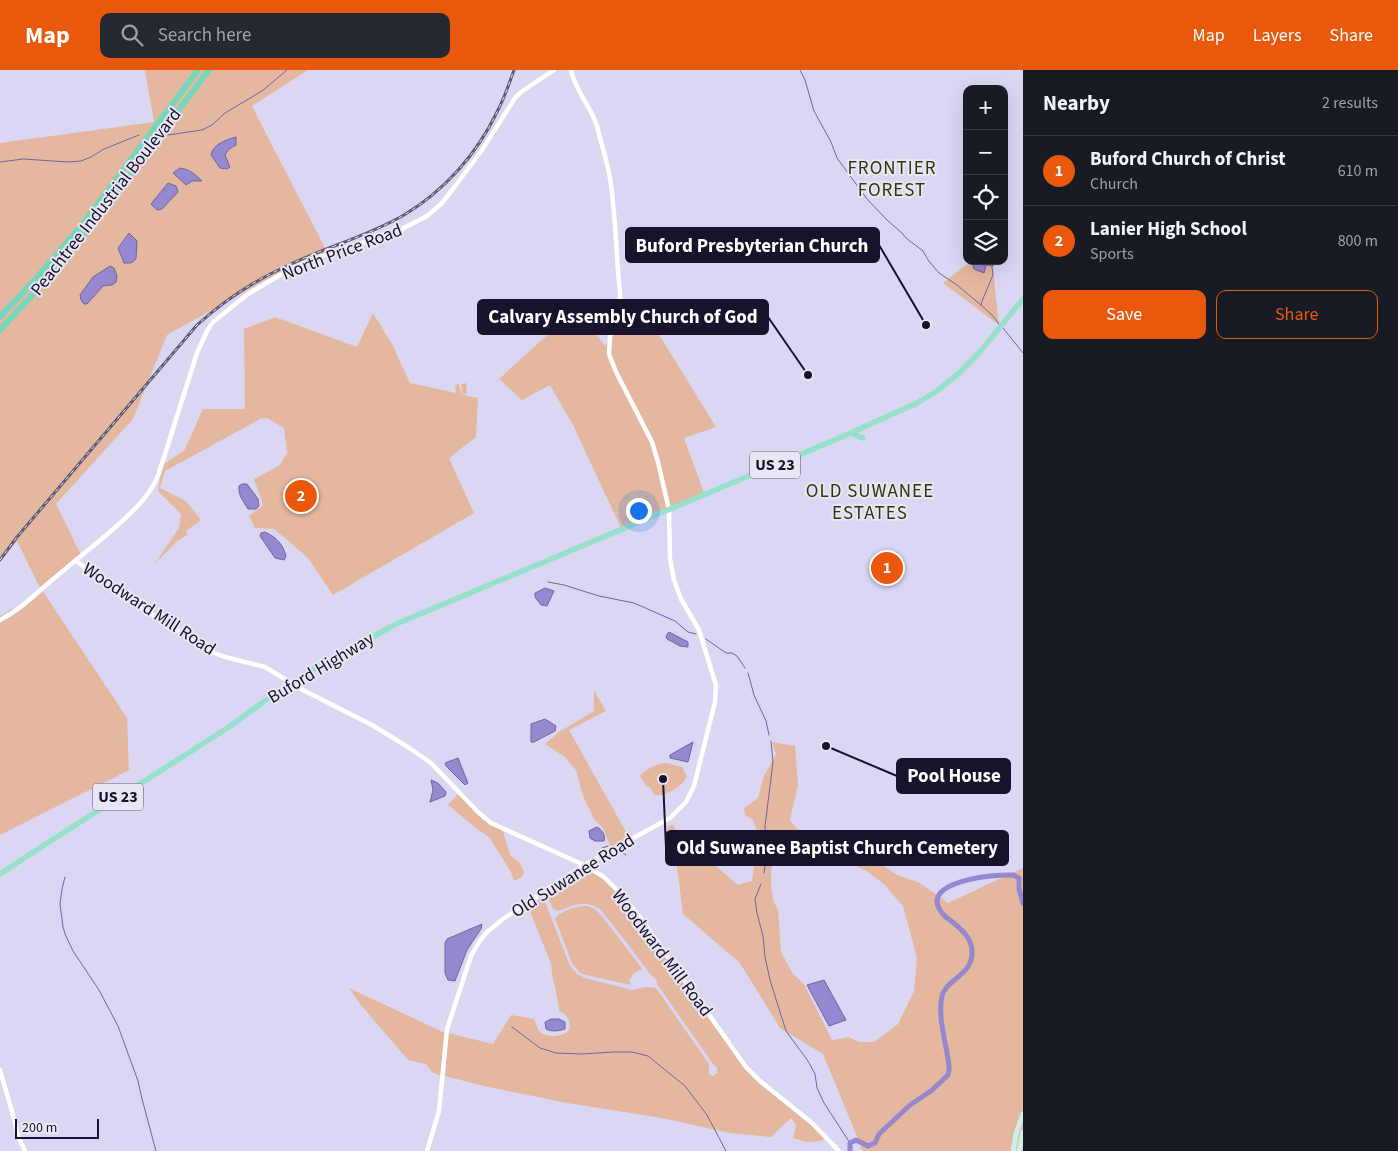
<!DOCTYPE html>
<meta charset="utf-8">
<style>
:root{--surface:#171b24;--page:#242831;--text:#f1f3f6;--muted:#9ea1a6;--line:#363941;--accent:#ea580c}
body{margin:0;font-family:"Source Sans 3",sans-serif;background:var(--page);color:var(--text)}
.controls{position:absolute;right:15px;top:15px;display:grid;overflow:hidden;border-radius:10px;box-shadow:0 5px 20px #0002}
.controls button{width:45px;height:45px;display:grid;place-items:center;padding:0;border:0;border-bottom:1px solid var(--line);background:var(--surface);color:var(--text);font:25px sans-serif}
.scale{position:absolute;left:15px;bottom:12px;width:84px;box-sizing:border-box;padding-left:5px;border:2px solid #18122c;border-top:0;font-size:14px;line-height:18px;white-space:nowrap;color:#18122c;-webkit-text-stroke:4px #e8e6f4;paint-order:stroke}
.you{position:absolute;left:638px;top:440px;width:18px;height:18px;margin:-12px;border:4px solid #fff;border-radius:50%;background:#1a73e8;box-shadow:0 0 0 8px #1a73e833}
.badge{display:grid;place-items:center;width:32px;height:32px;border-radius:50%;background:var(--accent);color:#fff;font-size:16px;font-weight:700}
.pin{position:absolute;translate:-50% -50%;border:2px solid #fff;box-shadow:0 1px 5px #0006}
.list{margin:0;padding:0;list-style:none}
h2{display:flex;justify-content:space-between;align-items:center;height:65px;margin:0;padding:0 20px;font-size:21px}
h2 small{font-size:16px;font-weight:400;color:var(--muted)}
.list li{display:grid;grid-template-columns:32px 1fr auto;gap:15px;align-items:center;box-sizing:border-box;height:70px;padding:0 20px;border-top:1px solid var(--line)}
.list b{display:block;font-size:19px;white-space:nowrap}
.list p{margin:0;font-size:16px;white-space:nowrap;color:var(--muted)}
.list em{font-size:16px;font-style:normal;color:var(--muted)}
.actions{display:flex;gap:10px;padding:15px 20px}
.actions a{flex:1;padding:11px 0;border:1px solid var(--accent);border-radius:10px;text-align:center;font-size:18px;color:var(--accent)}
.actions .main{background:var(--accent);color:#fff}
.icon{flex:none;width:28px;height:28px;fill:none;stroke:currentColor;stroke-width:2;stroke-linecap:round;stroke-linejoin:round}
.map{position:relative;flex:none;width:1023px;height:1081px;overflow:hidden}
header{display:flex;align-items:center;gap:30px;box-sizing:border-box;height:70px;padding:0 25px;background:var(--accent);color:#fff}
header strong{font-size:24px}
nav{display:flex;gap:28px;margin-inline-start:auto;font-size:18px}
.search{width:350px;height:45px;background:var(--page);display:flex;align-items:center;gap:12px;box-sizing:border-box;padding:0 18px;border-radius:10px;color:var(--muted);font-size:19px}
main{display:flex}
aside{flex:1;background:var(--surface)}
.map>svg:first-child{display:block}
.green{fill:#e4b89e;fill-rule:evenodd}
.water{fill:#9588cf;stroke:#70659e}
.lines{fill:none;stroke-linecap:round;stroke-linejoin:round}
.stream{stroke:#70659e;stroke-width:1}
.river{stroke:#9588cf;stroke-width:5}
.tertiary{stroke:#fff;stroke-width:4.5}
.secondary{stroke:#cbf0e6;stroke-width:5}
.primary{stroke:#97e0cc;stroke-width:5.5}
.trunk{stroke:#74d6bb;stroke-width:6}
.rail-casing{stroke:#5f5a75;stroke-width:3}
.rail{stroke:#e8e6f4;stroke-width:1;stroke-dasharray:4;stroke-linecap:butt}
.labels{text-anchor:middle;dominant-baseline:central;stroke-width:4;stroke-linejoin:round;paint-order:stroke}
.shield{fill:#e8e6f4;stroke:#565268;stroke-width:1}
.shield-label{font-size:16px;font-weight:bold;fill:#18122c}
.street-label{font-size:18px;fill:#18122c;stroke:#e8e6f4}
.neighbourhood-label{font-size:19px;letter-spacing:1px;fill:#33350b;stroke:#e8e6f4}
.leader{fill:none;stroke:#18122c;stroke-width:2}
.callout-dot{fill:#18122c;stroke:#e8e6f4;stroke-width:2}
.callout{fill:#18122c;stroke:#18122c;stroke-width:2}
.callout-label{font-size:19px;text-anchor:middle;font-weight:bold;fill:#fff}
</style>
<header>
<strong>Map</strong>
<div class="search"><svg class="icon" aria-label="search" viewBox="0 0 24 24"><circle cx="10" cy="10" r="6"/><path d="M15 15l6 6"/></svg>Search here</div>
<nav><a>Map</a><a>Layers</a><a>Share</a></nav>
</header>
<main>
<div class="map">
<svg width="1023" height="1081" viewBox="0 0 1023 1081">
<rect width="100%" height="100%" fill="#dad7f3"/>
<path class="green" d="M145,0H308L252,36L328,184L291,196L167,265L133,349L56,434L82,487L42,520L127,648L129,700L0,765V546L13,539L41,520L17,471L0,491V73L154,52Z
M971,191H992L999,255L943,213Z
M637,229L716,357L684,368L704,423L621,458L573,355L550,315L522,330L499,309L577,238L605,276Z
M373,243L393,276L410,313L456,323L455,315L459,314L461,324H462L461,314L466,313L467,323L463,325L478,328L476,367L449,388L474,443L333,525L308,488L274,459L255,458L249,446L263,435L254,409L280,395L287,383L284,358L267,348L260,349L165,401L160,418L186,431L201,450L186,461L187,465L176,472L154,495L179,458L181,444L158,421L162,395L184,381L203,339H245L244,259L275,247L357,277Z
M594,620L606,641L569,660L630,769L610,780V775L603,758L594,749L583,726L576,700L565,687L545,674L559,662L594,641Z
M772,672L795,676L798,715L790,750L797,759L819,764L846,784L875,790L897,805L920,813L948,833L1023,798V1081H863L823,984L780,958L740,893L683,844L674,773L667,757L673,755L690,783L716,796L738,815L752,811L758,764L753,750L745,745L744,738L758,728L764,706L776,684ZM786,763L798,771L799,781L817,780L834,784L868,802L884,814L903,836L917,888L914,921L898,954L874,972H859L849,967L832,970L804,914L793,904L781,882L778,839L774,833L771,817V803L778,764Z
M666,693L682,697L687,707C679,718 667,727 653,725L654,724L650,717H647L640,706C646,699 656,694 666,693Z
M458,724L483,750L503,761L510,785L519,792L524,802L522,807L514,811L511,802L489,767L476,758L448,735Z
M583,798H585L599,805L609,814L646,857L742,995L801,1046L825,1068L821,1071L807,1072L793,1068L796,1055L791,1048L771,1067L730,1063L662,1048L567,1033L488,1017L445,1006L448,963L493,974L511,945L534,949C536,953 537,958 539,961C545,969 578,969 568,949C566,944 564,943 559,941C558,925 552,910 551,894L528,836L540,829L545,832L570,896L577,904L585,908L632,920L646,917L656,918L709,994V1004L713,1006L717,1003V998L713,994L657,914L656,909L650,904L627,873L600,839C584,829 574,835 558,841L553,839L547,825V821Z
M587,836L595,839L601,845L641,897L642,901L639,900L632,905L633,907H631L629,912L631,913V915L586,905L580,903L572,893L555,849C559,841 577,836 587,836Z
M349,918L445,963L441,1006L432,1002L426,994L408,990L361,935Z"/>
<path class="water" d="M236,67V75L229,79L225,85L230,97L227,99L220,98L211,85C213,74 226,70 236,67Z
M180,98C189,99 196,105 202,111H192L186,115L173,103Z
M168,113L176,116L178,122L162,139L157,140L151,134Z
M129,163L137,171L136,189L131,193H124L118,178Z
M972,191H996L993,196L986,195L984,203L974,199Z
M110,196L114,198L117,206L116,212L112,215L103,216L87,234H84L81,230L80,225L93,207Z
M242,414H247L258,429L259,436L256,439H248C243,431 238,425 239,416Z
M265,462C276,467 283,474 286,486L284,490L275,488L260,466L261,463Z
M545,518L554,521L547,536L541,535L535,527V523Z
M669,562L688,572V577L680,576L667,569L666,566Z
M545,649L556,656L555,661L534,672H531V654Z
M693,672L688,692L670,688V685Z
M458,688L468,713L465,715L446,696L445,693Z
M431,710L438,713L446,722L445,726L430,732L433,720Z
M597,757C602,760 606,765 604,771H595L590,768L589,761Z
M482,854L481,859L467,880L455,911L448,910L445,903V873L447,869Z
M824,910L846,950L829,956L807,915Z
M551,949H559L565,952V959C558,961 552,962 546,959L545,952Z"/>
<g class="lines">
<path class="stream" d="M800,0L805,10L814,41L831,72L837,88L867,129L887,150L902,163L906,168L923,181L928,190L939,203L957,215L981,235L992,245L1000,255
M168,65L202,60L212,55L225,43L262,21L287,0
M0,92L23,89L68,92L81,91L91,87L104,79L139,65
M981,235L982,231L993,205L992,197
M1003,258L1023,283
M548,512L564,515L599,526L634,533L675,551L688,562L696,564
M706,569L726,583H732L737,586L745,598
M748,603L754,625L766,651L769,665
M602,778L608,776
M617,780L626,785
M764,803L766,789L765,756L773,692L771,671
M65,807L62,819L60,834L63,857L65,864L73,881L99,920L118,956L138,1011L142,1029L156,1081
M761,814L755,829L757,843L763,866L765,887L770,910L786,961L808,991L815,1004L817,1018L824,1033L850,1073
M512,957L540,978L556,983L582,984L613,982H632L648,986L685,1016L707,1045L726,1081"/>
<path class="river" d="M850,1081V1073L856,1070L868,1076L875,1073L879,1064L910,1035L931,1021L948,1005C951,997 948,991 947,983C944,966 938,943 942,926C946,909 974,905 972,880C971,867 960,858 950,850C947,848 944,846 942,843C917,811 995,804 1013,805L1019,808V819L1023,833"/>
<path class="tertiary" d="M76,491L144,539L193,571L214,583L225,587L265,597L303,620L372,655L408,677L431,693L478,742L491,753L584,795L604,807L617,820L639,846L746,997L760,1011L812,1053L839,1081
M0,550C22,539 38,521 57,506C78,488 99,472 119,454C135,439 151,425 159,403L197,283L207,261L213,252L248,224L292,198L313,189L398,161L427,146L441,134L453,119L482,80L515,28L521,22L554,0
M0,1000L13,1045L18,1066L25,1081
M427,1081L439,1041L447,959L471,886L479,872L486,863L503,849L584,795L670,748L686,732L694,716L715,632L716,615L699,560L681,529L674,510L670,489L669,440L658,392L652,372L616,302L609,284L610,267L620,232V223C616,185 616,146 610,108C607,91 601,73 597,56C591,36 575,21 571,0"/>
<path class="secondary" d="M1013,1081L1016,1064L1023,1044
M1019,1081L1023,1062"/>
<path class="primary" d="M851,363L863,368
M0,804L52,770L229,657L266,630L312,600L396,554L837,369L917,333L937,321L959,303L979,283L1023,229"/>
<path class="trunk" d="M0,247L40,204L81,156L198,0
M0,260L46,210L87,161L209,0"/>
<defs>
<path id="rail" d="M0,490L17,467L197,255C225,230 255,210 289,195C326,177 368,166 404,145C444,121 477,84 497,42C504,29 509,14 514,0"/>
</defs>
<use href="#rail" class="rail-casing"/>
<use href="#rail" class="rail"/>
</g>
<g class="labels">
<g class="shield">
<rect x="750" y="381.5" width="50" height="27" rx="4"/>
<rect x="93" y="713.5" width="50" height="27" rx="4"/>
</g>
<g class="shield-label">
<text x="775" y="395">US 23</text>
<text x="118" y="727">US 23</text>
</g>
<g class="street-label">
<text transform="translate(106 132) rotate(-52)">Peachtree Industrial Boulevard</text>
<text transform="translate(342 182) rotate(-21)">North Price Road</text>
<text transform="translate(149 539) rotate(33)">Woodward Mill Road</text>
<text transform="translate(321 598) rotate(-31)">Buford Highway</text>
<text transform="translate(573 806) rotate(-32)">Old Suwanee Road</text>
<text transform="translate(662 883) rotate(53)">Woodward Mill Road</text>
</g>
<g class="neighbourhood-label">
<text x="892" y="98">FRONTIER<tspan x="892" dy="22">FOREST</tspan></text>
<text x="870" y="421">OLD SUWANEE<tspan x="870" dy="22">ESTATES</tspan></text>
</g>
</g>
<path class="leader" d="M926 255L879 175M808 305L768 247M826 676L897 706M663 709L666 778"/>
<g class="callout-dot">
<circle cx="926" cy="255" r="5"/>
<circle cx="808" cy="305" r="5"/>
<circle cx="826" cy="676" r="5"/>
<circle cx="663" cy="709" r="5"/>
</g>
<g class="callout">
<rect x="626" y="158" width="253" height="34" rx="5"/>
<rect x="478" y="230" width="290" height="34" rx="5"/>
<rect x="897" y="689" width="113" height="34" rx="5"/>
<rect x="666" y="761" width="342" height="34" rx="5"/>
</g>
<g class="callout-label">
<text x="752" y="182">Buford Presbyterian Church</text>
<text x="623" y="253">Calvary Assembly Church of God</text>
<text x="954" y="712">Pool House</text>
<text x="837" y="784">Old Suwanee Baptist Church Cemetery</text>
</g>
</svg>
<div class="controls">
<button>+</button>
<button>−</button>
<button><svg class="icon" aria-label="locate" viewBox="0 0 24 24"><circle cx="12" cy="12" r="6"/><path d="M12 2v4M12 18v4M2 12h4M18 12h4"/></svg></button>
<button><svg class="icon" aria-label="layers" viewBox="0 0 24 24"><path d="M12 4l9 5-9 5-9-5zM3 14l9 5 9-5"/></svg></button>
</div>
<div class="scale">200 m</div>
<div class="you"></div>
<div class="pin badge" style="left:887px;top:498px">1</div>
<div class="pin badge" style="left:301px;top:426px">2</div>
</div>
<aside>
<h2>Nearby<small>2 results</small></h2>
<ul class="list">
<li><span class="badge">1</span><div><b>Buford Church of Christ</b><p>Church</p></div><em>610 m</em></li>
<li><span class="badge">2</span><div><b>Lanier High School</b><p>Sports</p></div><em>800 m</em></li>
</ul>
<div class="actions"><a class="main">Save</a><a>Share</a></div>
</aside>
</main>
